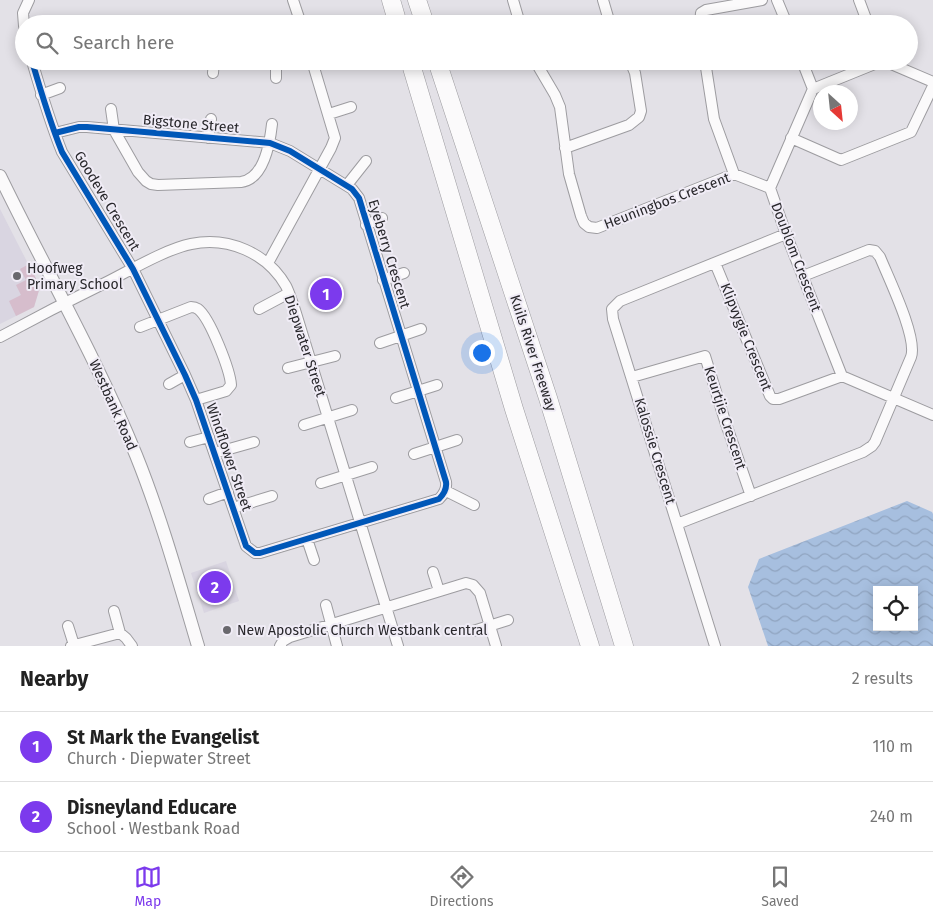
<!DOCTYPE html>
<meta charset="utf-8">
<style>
:root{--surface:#fff;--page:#f6f6f6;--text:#222;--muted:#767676;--line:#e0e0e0;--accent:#7c3aed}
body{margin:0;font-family:"Fira Sans",sans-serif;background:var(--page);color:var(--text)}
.controls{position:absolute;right:15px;bottom:15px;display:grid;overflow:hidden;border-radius:0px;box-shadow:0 2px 12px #0003}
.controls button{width:45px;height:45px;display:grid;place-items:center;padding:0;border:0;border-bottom:1px solid var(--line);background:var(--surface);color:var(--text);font:25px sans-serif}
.compass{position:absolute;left:813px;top:85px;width:45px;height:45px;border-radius:50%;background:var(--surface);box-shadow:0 2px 12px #0003;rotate:153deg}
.you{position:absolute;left:481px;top:352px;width:18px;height:18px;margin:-12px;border:4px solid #fff;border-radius:50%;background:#1a73e8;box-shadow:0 0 0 8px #1a73e833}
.badge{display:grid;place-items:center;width:32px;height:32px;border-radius:50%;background:var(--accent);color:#fff;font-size:16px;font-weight:700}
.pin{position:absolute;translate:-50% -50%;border:2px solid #fff;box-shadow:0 1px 5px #0006}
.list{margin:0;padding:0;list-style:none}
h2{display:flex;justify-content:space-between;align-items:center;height:65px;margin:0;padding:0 20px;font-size:21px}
h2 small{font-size:16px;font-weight:400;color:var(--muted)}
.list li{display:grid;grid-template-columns:32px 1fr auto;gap:15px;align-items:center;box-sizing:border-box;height:70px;padding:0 20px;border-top:1px solid var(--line)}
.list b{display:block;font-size:19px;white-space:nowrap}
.list p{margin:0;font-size:16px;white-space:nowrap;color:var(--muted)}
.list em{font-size:16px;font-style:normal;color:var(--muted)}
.icon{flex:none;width:28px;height:28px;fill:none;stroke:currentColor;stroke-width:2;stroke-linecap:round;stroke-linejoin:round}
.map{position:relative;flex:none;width:933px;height:646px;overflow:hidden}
.search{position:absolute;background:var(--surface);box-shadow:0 2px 12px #0003;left:15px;right:15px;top:15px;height:55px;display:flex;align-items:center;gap:12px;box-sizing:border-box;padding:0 18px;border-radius:28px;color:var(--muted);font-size:19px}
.sheet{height:205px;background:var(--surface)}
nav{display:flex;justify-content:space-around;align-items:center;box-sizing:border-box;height:70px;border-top:1px solid var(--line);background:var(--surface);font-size:14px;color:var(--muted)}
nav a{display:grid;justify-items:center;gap:2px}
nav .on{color:var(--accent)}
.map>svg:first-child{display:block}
.built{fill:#d9d5e1}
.green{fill:#d6bdcc}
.water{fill:url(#water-waves);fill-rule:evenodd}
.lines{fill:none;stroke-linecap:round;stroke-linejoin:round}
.minor-casing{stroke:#9d9ca0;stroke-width:12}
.tertiary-casing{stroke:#9d9ca0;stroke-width:14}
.motorway-casing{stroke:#9d9ca0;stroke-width:19}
.minor{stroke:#fbfafb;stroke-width:10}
.tertiary{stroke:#fbfafb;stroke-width:12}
.motorway{stroke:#fbfafb;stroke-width:18}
.cycleway-casing{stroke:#f0ecf6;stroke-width:9}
.cycleway{stroke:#0057b8;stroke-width:6}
.poi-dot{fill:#69686d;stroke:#f0ecf6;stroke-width:2}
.labels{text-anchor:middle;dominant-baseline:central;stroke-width:4;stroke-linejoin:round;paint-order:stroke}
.street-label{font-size:14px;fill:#28272b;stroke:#f0ecf6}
.poi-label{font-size:14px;fill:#28272b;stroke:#f0ecf6;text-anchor:start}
</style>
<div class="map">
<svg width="933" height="646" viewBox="0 0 933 646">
<defs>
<pattern id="water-waves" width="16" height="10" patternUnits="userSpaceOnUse" patternTransform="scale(1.25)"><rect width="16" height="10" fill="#a7bfdf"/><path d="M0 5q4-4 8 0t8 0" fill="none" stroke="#90a4c0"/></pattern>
</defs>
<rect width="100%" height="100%" fill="#e3e1e7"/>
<path class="built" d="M0,209L40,287L34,307L0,324Z
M226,561L239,601L204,613L191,573Z"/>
<path class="green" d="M29,264L40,287L34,307L16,316L9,301L21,295L16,285L26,280L20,269Z"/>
<path class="water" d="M907,501L932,512L933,514V646H768L748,587L759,559ZM877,590H914V627H877Z"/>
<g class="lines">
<defs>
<path id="minor" d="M293,0L301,24
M513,0L520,24
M603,0L610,24
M777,0L787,24
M859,0L868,24
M116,24V21
M700,24L701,13L706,10L762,0
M24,26L23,13L29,0
M32,61C41,92 50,122 62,152L133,269L185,375L196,400L246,546L255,553H260L439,499C444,494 447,489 446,482L359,198L352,189L290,151L270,143L87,127H79L55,133
M535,61L555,95L560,107L569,174L581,216L584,223L589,227L597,228L734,174L770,188
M705,61L714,119L734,174
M802,61L813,89
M882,61L813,89L770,188L786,234L842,376L933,415
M884,61L933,82
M114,63V61
M213,73L214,61
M276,78V61
M41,95L60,88
M111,109L114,130L138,172L146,181L151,184L158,185L241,182C264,179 270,142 272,124
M329,114L351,107
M208,138L211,119
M791,138L841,160L911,132L933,86
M565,148L629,125L639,117L641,111L635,73L630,61
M347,185L366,161
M366,225L382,218
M786,234L620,301L612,309L613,319L677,524L863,452L872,446L875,442L911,357C918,338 888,277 880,257L875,251L869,250L803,276
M268,263L331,148L335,138L312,61
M715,263L770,396L773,399H779L842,376
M383,280L404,273
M259,309L289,293
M140,327L191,307C194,307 195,307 198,309C210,318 230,370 231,385L226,391L196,400
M0,337C35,318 70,300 105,283C129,271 166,249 191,244C228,236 267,253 286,286C290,294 292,302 295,310L398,646
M380,343L421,329
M288,368L335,356
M632,377L705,356L725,421L751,496
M169,384L185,375
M396,398L437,385
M304,425L352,410
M190,442L209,437
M215,453L254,442
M414,454L457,440
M321,483L372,467
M446,491L474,505
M209,499L228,492
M233,508L272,496
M677,524L715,646
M307,539L314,560
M433,572L439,591
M326,605L337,646
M114,611L120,633
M68,626L74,645
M473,631L508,620
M71,646L120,633L126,638L132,646
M280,646L283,641L290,637L466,583L473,585L480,593L496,646"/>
<path id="tertiary" d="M0,176C45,269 97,359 136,455C161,517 179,582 198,646"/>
<path id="motorway" d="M391,0L398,24
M417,0L425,24
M410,61L514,409L590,646
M437,61L548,398L624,646"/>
</defs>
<use href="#minor" class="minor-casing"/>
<use href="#tertiary" class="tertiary-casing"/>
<use href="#motorway" class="motorway-casing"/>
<use href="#minor" class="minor"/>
<use href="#tertiary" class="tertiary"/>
<use href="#motorway" class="motorway"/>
<defs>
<path id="cycleway" d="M32,61C41,92 50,122 62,152L133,269L185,375L196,400L246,546L255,553H260L439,499C444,494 447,489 446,482L359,198L352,189L290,151L270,143L87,127H79L55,133"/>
</defs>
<use href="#cycleway" class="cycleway-casing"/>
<use href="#cycleway" class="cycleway"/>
</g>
<g class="poi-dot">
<circle cx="17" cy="276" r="5"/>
<circle cx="227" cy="630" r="5"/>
</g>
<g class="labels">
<g class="street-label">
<text transform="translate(191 124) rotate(5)">Bigstone Street</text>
<text transform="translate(107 201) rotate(59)">Goodeve Crescent</text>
<text transform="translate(667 201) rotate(-21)">Heuningbos Crescent</text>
<text transform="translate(389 254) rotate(73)">Eyeberry Crescent</text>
<text transform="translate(796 257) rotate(69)">Doublom Crescent</text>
<text transform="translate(746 337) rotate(68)">Klipvygie Crescent</text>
<text transform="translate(305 346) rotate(72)">Diepwater Street</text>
<text transform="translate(533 353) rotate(72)">Kuils River Freeway</text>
<text transform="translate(113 405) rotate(66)">Westbank Road</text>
<text transform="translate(725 418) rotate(72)">Keurtjie Crescent</text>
<text transform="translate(655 451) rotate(73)">Kalossie Crescent</text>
<text transform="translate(229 457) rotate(71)">Windflower Street</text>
</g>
<g class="poi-label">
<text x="27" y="268">Hoofweg<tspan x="27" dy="16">Primary School</tspan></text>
<text x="237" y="630">New Apostolic Church Westbank central</text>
</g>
</g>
</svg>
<div class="controls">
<button><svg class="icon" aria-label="locate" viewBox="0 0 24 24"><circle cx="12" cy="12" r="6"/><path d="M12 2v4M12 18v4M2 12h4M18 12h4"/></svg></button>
</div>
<svg class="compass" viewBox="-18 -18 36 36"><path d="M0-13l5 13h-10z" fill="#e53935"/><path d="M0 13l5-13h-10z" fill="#767676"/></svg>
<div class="you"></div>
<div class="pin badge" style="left:326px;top:294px">1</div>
<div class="pin badge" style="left:215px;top:587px">2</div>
<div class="search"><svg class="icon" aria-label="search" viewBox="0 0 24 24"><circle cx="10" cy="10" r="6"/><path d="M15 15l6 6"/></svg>Search here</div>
</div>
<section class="sheet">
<h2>Nearby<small>2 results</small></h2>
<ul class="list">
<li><span class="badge">1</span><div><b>St Mark the Evangelist</b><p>Church · Diepwater Street</p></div><em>110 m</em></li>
<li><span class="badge">2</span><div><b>Disneyland Educare</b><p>School · Westbank Road</p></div><em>240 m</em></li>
</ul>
</section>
<nav>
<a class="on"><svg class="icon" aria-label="map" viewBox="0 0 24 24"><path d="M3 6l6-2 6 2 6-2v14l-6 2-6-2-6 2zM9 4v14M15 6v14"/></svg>Map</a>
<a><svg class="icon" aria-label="directions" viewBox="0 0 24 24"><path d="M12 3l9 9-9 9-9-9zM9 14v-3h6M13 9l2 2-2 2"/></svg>Directions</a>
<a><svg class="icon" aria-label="saved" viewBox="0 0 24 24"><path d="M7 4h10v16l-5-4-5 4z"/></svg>Saved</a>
</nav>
